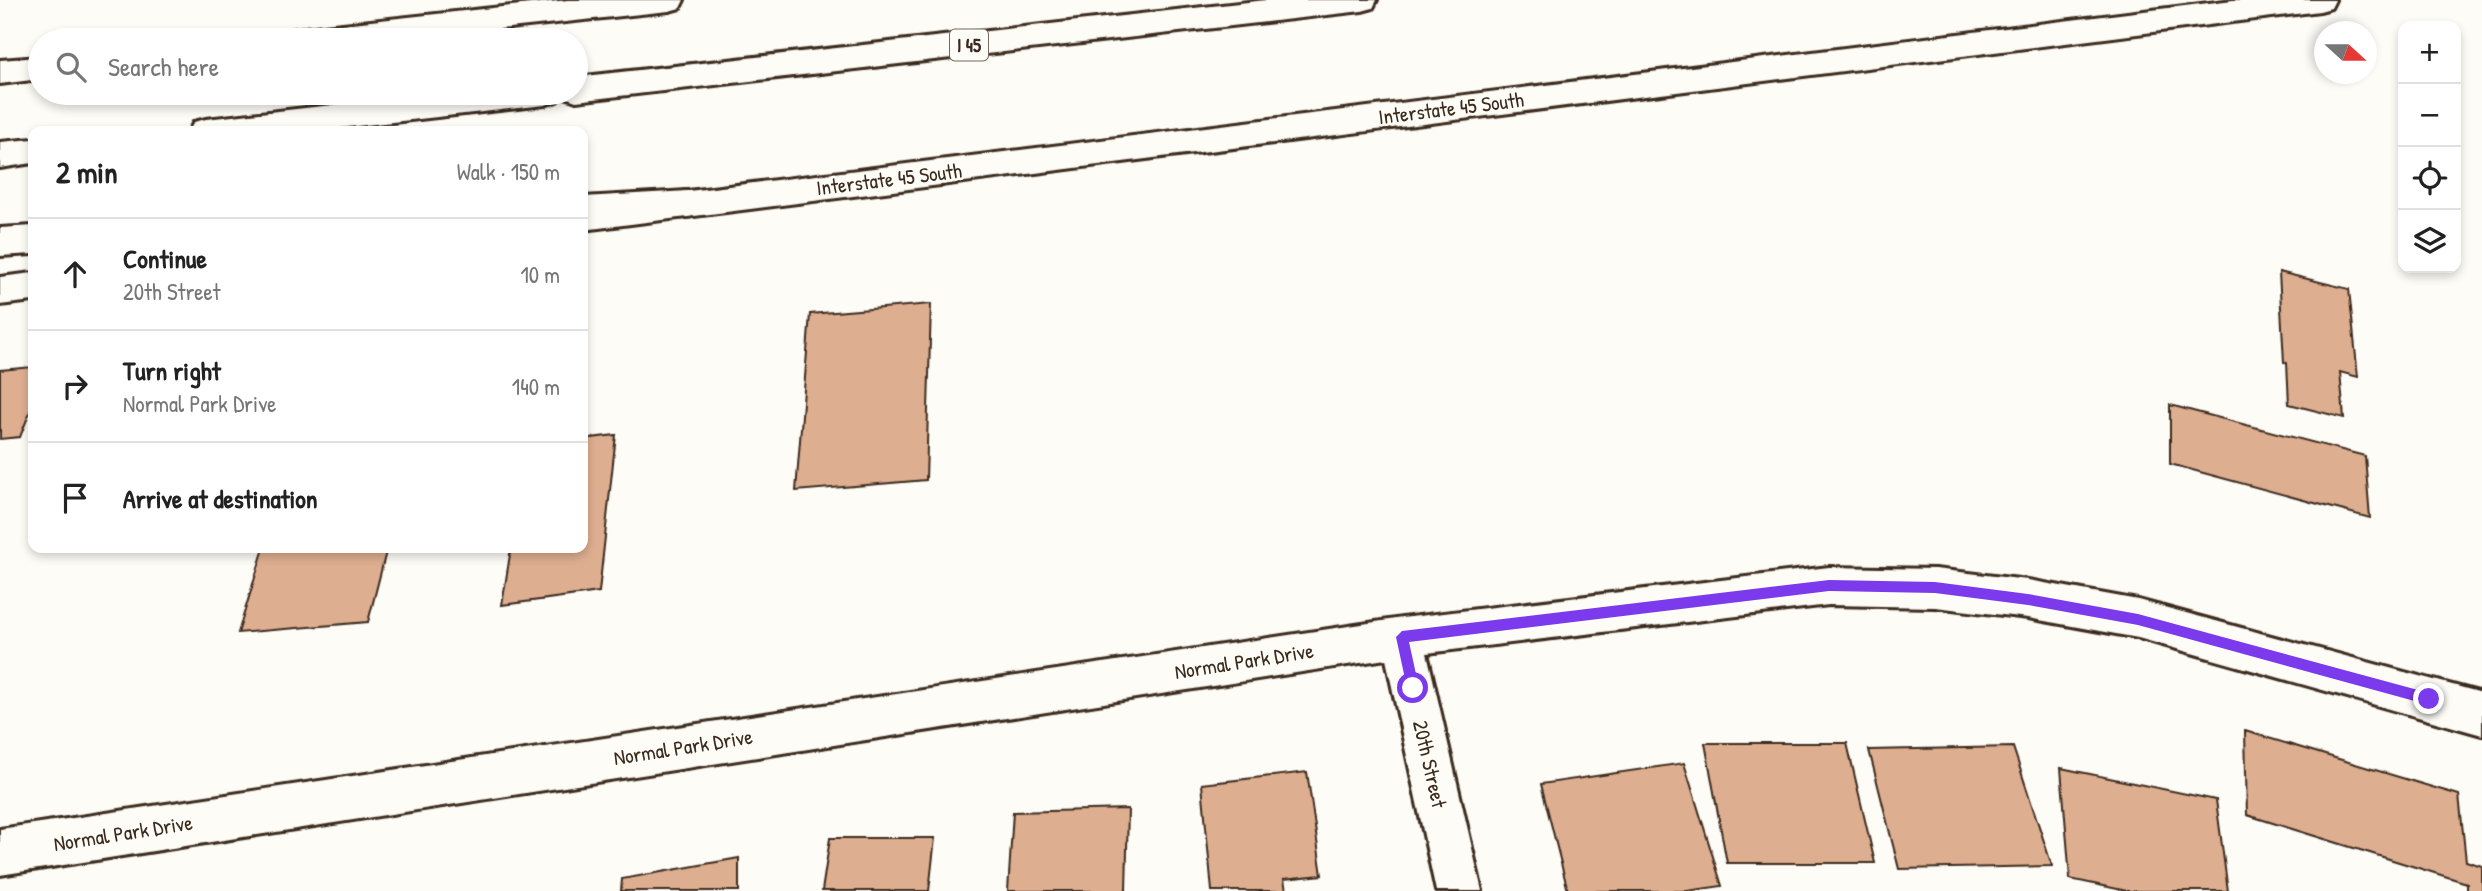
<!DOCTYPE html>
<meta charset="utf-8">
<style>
:root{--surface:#fff;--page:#f6f6f6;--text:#222;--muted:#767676;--line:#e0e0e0}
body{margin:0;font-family:"Patrick Hand",sans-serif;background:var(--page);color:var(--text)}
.controls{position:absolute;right:21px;top:21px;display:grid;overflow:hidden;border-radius:14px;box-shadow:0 4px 10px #0003}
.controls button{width:63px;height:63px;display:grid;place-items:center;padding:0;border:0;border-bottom:2px solid var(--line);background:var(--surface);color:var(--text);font:35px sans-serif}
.compass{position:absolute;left:2314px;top:21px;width:63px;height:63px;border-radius:50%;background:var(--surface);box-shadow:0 4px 10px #0003;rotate:111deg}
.stop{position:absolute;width:21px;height:21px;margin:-16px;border:5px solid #7c3aed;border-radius:50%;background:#fff}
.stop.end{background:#7c3aed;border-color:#fff;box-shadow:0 2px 7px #0008}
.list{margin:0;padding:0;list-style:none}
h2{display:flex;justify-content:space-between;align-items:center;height:91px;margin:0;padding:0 28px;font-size:30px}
h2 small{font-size:23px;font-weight:400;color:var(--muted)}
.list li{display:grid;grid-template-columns:46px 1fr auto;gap:21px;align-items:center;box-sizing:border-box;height:112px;padding:0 28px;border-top:2px solid var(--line)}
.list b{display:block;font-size:26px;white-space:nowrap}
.list p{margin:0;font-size:23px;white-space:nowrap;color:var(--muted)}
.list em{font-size:23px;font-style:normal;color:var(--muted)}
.icon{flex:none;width:38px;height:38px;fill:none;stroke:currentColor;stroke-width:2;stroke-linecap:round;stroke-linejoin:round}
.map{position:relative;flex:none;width:2482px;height:891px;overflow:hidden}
.search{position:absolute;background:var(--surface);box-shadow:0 4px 10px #0003;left:28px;top:28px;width:560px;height:77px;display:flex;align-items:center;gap:18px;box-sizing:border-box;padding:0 24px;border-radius:38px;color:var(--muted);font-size:26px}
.panel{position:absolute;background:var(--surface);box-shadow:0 4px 10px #0003;left:28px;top:126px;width:560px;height:427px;border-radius:14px}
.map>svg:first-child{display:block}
.building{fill:#deae90;stroke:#3b2a1e;stroke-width:2}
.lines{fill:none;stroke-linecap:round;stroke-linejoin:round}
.street-casing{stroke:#3b2a1e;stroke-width:6}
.secondary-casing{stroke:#3b2a1e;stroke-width:6}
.highway-casing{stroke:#3b2a1e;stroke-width:6}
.street{fill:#fdfcf7;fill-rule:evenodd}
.secondary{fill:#fdfcf7;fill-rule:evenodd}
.highway{fill:#fdfcf7;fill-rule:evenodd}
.route{fill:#7c3aed}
.labels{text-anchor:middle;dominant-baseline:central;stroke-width:5;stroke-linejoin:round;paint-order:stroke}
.shield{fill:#fdfcf7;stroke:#75695f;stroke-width:2}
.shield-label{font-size:19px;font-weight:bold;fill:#3b2a1e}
.street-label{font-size:21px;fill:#3b2a1e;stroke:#fdfcf7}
</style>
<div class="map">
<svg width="2482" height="891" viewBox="0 0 2482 891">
<rect width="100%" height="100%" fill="#fdfcf7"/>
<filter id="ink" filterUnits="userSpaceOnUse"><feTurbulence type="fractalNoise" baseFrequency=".0143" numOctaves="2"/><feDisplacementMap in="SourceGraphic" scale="14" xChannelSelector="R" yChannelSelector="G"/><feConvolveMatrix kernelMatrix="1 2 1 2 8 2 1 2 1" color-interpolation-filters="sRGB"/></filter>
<g filter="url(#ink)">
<path class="building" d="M2279,272L2349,289L2358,377L2340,372L2344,418L2289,404L2287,363L2284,362Z
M931,304L926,480L796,491L810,314Z
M33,367V404L20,437L0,439V370Z
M2170,405L2365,456L2370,518L2170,464Z
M616,435L599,592L502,605L511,548H583V439Z
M264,548H387L368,622L238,633Z
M2245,731L2459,795L2466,861L2482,866V891H2467V883L2247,815Z
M1705,743H1847L1875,863H1727Z
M2013,747L2052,866L1899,869L1869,750Z
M1684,763L1722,886L1687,891H1568L1541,784Z
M2061,768L2216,800L2228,891H2127L2070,879Z
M1307,772L1322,875L1284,879L1286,891H1212L1202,784Z
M1128,809L1126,891H1008L1013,812Z
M830,838H935L929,891H822Z
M739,858V891H621L622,879Z"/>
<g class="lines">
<defs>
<path id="street" d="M1829,567L1935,569L2028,580L2138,600L2482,693V735L2138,638L2028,618L1935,607L1829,605L1427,653L1482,891H1436L1386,659L0,875V829L1402,618Z"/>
<path id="secondary" d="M2233,0H2335L2331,8L2320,11L583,230V204Z
M33,273V301L0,305V277Z"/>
<path id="highway" d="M568,0H684L680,8L669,11L397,40H280L285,32L296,29Z
M1266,0H1377L1373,8L1362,11L576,101L565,97L562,93H576V77Z
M40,57V79L0,84V60Z
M441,93H561L557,101L545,105L312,131H189L194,122L206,119Z
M33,139V163L0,168V142Z
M688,191L700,195L705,204L700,213L688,217L583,223V197Z
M33,226V254L0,256V228Z"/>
</defs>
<use href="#street" class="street-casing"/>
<use href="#secondary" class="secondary-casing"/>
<use href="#highway" class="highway-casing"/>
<use href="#street" class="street"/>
<use href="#secondary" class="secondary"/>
<use href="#highway" class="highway"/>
</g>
</g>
<path class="route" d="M1829,580L1935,582L2028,594L2138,614L2429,693L2435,699L2429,705L2138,625L2028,605L1935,593L1829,591L1409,642L1419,688L1413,694L1407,688L1396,637L1402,631Z"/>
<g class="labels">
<rect class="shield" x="950" y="29.5" width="38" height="31" rx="5"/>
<g class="shield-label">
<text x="969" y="45">I 45</text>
</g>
<g class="street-label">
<text transform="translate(1451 108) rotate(-7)">Interstate 45 South</text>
<text transform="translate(889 179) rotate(-7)">Interstate 45 South</text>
<text transform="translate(1244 661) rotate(-9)">Normal Park Drive</text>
<text transform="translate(683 747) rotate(-9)">Normal Park Drive</text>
<text transform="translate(1430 764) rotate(77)">20th Street</text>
<text transform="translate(123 833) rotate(-9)">Normal Park Drive</text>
</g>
</g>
</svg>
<div class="controls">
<button>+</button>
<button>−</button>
<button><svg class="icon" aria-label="locate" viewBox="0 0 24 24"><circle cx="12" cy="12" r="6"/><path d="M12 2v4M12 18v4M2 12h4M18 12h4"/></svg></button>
<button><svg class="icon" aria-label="layers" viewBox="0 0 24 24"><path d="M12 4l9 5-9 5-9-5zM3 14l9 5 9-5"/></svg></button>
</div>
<svg class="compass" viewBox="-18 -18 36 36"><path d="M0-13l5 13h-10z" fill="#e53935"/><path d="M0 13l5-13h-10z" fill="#767676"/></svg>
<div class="stop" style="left:1413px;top:688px"></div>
<div class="stop end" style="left:2429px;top:699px"></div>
<div class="search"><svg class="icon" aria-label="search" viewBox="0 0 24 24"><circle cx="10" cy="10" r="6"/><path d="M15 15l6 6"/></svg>Search here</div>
<section class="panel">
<h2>2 min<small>Walk · 150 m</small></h2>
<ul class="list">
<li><svg class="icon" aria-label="ahead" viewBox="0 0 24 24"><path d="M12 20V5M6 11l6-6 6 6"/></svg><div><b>Continue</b><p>20th Street</p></div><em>10 m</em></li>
<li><svg class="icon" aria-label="right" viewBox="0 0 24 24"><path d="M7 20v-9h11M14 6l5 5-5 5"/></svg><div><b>Turn right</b><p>Normal Park Drive</p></div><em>140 m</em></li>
<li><svg class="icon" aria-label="arrive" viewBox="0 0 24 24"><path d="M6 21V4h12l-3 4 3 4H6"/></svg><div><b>Arrive at destination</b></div></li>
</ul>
</section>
</div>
